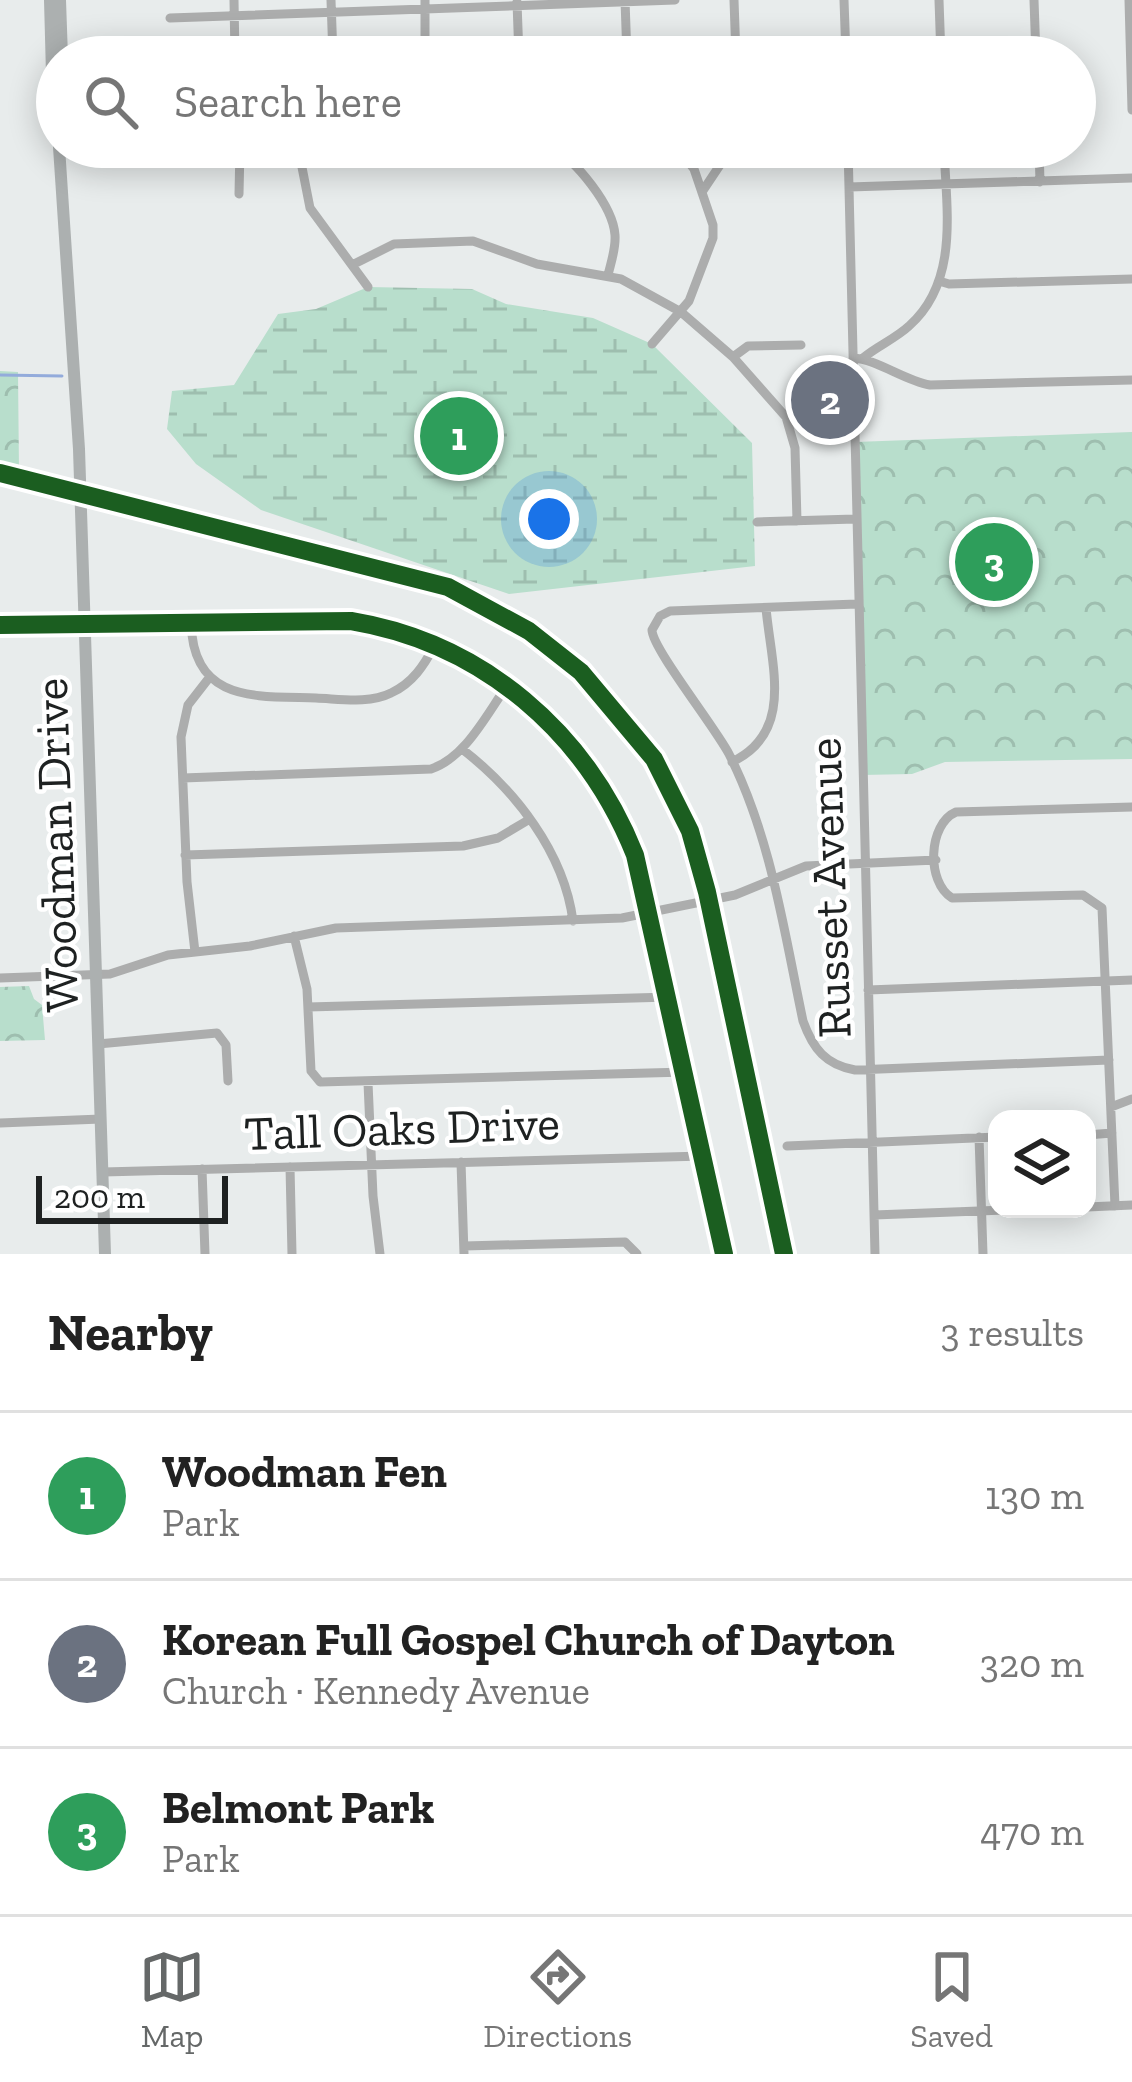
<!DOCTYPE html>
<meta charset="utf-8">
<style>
:root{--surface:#fff;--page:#f2f2f2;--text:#222;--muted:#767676;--line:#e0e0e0;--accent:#656868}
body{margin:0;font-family:"Zilla Slab",serif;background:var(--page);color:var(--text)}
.controls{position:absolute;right:36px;bottom:36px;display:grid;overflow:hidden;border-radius:24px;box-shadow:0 6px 30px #0003}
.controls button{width:108px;height:108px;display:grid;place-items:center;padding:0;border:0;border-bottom:3px solid var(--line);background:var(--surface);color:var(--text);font:60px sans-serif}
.scale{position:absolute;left:36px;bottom:30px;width:192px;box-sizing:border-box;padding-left:12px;border:6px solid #1e2121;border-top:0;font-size:33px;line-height:42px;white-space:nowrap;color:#1e2121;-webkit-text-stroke:9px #fff;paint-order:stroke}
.you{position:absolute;left:549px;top:519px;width:42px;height:42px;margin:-30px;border:9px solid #fff;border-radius:50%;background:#1a73e8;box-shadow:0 0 0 18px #1a73e833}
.badge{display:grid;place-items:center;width:78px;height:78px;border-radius:50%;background:var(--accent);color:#fff;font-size:39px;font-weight:700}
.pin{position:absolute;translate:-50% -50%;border:6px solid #fff;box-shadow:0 3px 12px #0006}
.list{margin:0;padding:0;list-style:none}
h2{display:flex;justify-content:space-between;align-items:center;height:156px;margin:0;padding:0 48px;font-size:51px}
h2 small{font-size:39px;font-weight:400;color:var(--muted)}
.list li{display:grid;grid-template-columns:78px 1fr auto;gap:36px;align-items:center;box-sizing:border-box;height:168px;padding:0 48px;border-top:3px solid var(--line)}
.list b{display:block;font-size:45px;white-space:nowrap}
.list p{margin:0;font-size:39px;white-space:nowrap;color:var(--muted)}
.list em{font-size:39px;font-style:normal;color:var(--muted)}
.icon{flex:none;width:66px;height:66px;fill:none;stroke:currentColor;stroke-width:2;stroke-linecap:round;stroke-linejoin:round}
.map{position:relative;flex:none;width:1132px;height:1254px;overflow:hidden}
.search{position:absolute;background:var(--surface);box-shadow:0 6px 30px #0003;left:36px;right:36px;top:36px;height:132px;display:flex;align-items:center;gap:30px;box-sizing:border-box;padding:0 42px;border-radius:66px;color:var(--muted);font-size:45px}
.sheet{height:660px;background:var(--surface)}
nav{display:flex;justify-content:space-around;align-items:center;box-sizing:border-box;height:168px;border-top:3px solid var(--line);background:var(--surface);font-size:33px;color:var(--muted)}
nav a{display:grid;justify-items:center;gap:6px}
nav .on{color:var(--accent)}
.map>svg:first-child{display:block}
.forest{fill:url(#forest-crowns)}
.wetland{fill:url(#wetland-marsh)}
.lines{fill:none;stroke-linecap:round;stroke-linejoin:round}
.stream{stroke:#93abdb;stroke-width:3}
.minor{stroke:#acadad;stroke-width:9}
.major{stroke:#acb0b0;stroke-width:12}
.cycleway-casing{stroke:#fff;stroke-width:26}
.cycleway{stroke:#1b5e20;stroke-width:18}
.labels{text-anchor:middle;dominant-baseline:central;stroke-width:9;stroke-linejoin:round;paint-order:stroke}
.street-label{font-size:48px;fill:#1e2121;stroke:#fff}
</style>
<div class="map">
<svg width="1132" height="1254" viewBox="0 0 1132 1254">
<defs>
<pattern id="forest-crowns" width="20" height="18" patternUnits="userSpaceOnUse" patternTransform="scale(3)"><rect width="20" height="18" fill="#b8decc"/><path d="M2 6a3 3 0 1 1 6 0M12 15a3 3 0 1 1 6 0" fill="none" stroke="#9ebeaf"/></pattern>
<pattern id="wetland-marsh" width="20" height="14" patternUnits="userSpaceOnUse" patternTransform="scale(3)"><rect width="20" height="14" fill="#b8decc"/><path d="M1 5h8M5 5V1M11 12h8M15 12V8" fill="none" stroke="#9ebeaf"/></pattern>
</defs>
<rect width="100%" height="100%" fill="#e8ecec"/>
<path class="forest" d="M0,371L18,372L19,472L0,467Z
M1132,432V759L945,762L912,774L862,775L855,442Z
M29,986L34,999L42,1005L45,1040L0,1041V987Z"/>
<path class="wetland" d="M368,287L472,289L506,304L593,318L652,344L752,443L755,566L509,594L261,510L196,464L167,429L172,391L234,385L278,314L316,309Z"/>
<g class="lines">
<path class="stream" d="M0,375L62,376"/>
<path class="minor" d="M234,0L235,57
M331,0L333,57
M425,0V57
M625,0L627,57
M734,0L736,57
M844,0L846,57
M939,0L941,57
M1034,0L1036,57
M1129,0L1132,110
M517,2L519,57
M170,18L675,0
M551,147C576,160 613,206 615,235C616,249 611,262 608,275
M848,147L875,1254
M1039,147L1040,182
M299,152L310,208L368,287
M240,153L423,147
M849,187L1132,178
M702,192L732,147
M239,194L240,147
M352,265L394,244L473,241L537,264L621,279L681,312L733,357L786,417L795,448L797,521
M939,281L949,284L1132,279
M652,344L689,301L713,238V225L694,169L677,147
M733,357L748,346L801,345
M853,358C877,359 903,380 930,385L1132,380
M863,358C877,346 895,339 909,326C960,281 946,208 944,147
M757,522L855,519
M857,604L670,611L660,616L652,630C652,648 715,727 729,754C771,837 784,931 803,1021C813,1049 826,1065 855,1070L1109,1060
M191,622C193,703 255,696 316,698C341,699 369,704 391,693C413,683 424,665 435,645
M0,625L351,621C483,643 586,732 635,855L724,1254
M462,749C515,790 564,852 573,921
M732,762C795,732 771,665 766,608
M183,778L431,769C466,757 486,715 507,686
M185,855L463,846L498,838L530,819
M294,936L307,989L311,1071L320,1082L686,1072
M195,952L187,882L181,737L188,705L209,678
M0,978L110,974L168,955L250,946L336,928L622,918L735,895L806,866L936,860
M868,990L1132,980
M308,1007L670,997
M98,1044L217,1033L226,1045L228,1081
M368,1083L373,1196L380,1254
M1111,1107L1132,1099
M0,1123L101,1119
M1087,1135L1112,1133
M979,1137L983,1254
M787,1146L997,1137
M461,1162L464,1254
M290,1167L292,1254
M202,1169L205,1254
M103,1172L704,1156
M1115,1206L1102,908L1083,895L952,898C926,882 928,824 956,812L1132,807
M1087,1207L1132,1205
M874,1215L1030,1209
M464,1246L625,1242L637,1254"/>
<path class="major" d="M50,0L53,111L57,122
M60,0L62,57
M59,147L79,449L105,1254"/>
<defs>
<path id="cycleway" d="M0,473L448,587L529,631L581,672L654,759L690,831L707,892L784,1254
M0,625L351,621C483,643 586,732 635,855L724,1254"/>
</defs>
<use href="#cycleway" class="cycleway-casing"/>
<use href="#cycleway" class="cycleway"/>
</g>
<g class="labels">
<g class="street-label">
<text transform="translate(56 845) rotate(-92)">Woodman Drive</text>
<text transform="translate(829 888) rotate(-92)">Russet Avenue</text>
<text transform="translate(402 1128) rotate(-2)">Tall Oaks Drive</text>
</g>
</g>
</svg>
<div class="controls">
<button><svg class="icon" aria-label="layers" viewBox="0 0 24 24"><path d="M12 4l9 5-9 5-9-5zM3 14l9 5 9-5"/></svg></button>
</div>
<div class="scale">200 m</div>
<div class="you"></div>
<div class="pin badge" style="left:459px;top:436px;background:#2e9e5b">1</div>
<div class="pin badge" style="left:830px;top:400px;background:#6b7280">2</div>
<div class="pin badge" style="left:994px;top:562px;background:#2e9e5b">3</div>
<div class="search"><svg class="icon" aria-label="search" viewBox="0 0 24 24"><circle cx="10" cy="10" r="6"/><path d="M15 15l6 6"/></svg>Search here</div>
</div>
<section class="sheet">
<h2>Nearby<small>3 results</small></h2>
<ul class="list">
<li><span class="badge" style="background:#2e9e5b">1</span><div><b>Woodman Fen</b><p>Park</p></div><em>130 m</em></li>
<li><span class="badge" style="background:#6b7280">2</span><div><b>Korean Full Gospel Church of Dayton</b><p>Church · Kennedy Avenue</p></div><em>320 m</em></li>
<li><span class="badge" style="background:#2e9e5b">3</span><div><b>Belmont Park</b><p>Park</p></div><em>470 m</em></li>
</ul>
</section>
<nav>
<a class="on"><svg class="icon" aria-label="map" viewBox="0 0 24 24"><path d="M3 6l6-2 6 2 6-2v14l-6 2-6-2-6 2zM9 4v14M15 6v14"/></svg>Map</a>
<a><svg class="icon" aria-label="directions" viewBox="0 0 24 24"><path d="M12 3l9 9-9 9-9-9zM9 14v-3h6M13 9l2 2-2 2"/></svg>Directions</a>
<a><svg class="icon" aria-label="saved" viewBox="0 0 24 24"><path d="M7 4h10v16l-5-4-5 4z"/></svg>Saved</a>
</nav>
